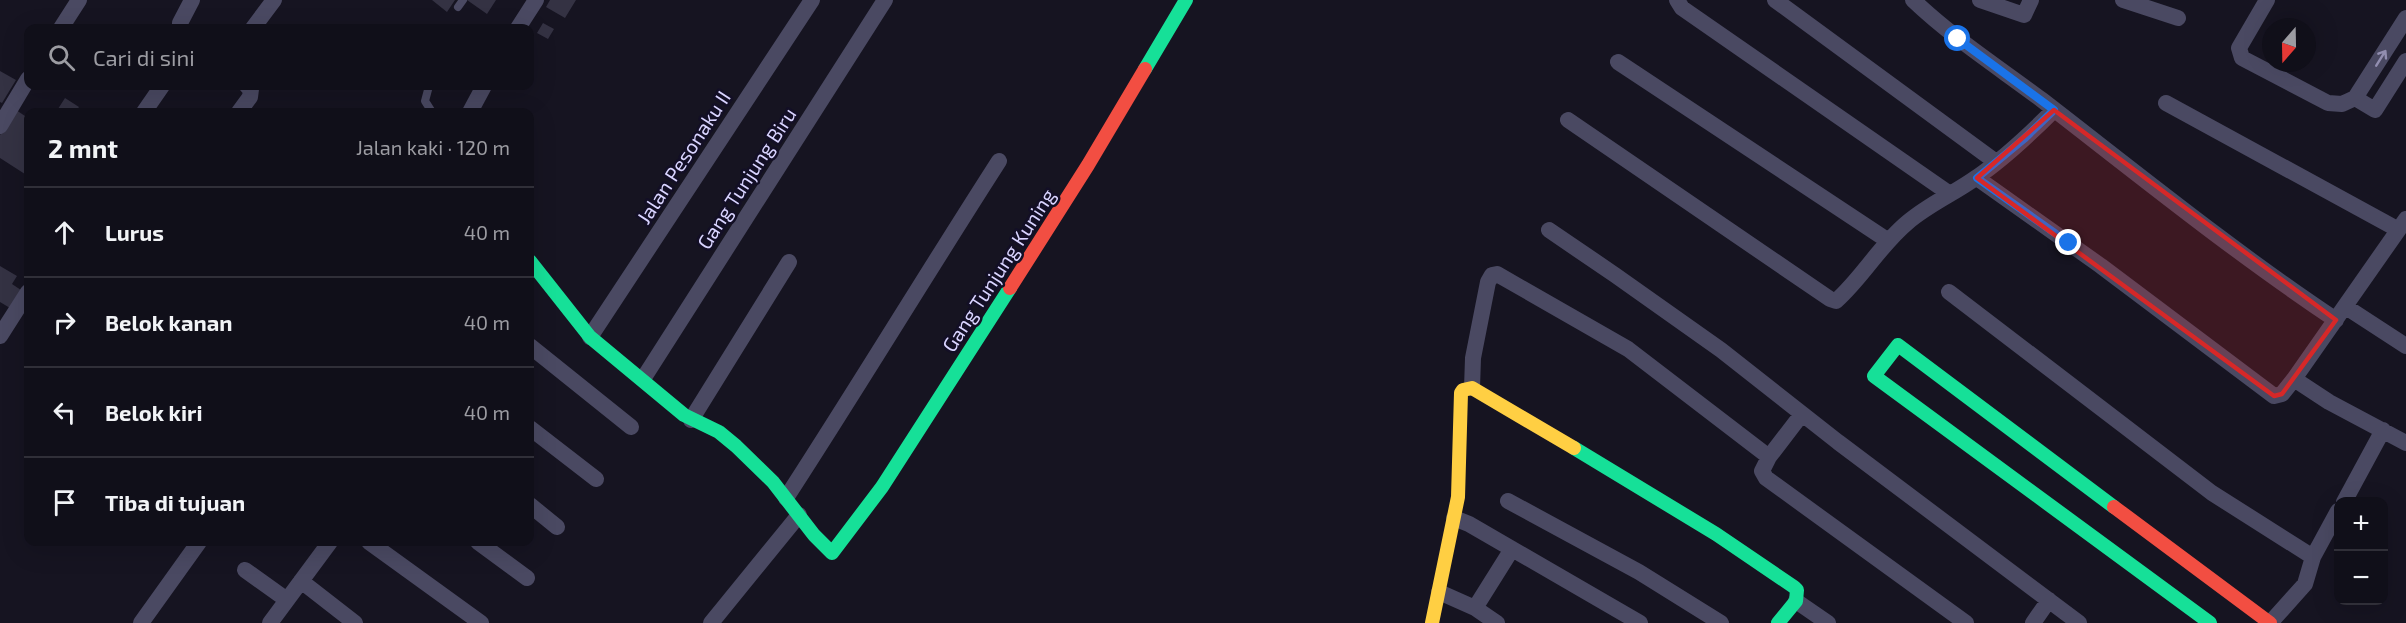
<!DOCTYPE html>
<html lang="id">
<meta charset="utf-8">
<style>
:root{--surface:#100f19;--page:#1e1d26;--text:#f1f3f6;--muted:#9c9ca2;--line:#302f38}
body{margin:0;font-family:"Exo 2",sans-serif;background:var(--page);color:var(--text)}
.controls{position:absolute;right:18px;bottom:18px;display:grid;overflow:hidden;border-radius:12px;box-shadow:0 6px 24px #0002}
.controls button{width:54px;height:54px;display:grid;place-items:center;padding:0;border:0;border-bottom:2px solid var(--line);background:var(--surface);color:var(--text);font:30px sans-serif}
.compass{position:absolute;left:2262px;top:18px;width:54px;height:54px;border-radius:50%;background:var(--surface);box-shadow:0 6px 24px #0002;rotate:200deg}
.stop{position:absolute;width:18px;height:18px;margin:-14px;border:4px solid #1a73e8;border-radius:50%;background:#fff}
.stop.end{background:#1a73e8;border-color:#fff;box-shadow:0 2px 6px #0008}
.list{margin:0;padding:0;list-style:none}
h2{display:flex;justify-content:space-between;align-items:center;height:78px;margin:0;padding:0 24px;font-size:26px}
h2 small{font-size:20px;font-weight:400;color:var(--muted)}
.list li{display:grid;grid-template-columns:39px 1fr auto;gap:18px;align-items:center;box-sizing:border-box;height:90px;padding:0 24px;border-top:2px solid var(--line)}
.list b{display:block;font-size:22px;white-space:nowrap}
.list em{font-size:20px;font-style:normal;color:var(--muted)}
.icon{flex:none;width:33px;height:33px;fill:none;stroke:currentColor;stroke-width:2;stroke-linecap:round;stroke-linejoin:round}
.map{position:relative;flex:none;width:2406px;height:623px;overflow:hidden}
.search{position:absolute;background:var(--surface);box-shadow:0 6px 24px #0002;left:24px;top:24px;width:510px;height:66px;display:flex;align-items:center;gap:15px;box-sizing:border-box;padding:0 21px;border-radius:12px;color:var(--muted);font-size:22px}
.panel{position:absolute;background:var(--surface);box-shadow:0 6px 24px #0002;left:24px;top:108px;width:510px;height:438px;border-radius:12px}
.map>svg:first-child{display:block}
.building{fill:#343243}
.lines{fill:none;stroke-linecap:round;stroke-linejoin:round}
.lane{stroke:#4a4962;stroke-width:8}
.street{stroke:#4a4962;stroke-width:16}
.fast{stroke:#16e098;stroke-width:14}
.slow{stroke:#ffcf43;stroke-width:14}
.jam{stroke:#f24e42;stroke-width:14}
.oneway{stroke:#928eb0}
.route{stroke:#1a73e8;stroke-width:8}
.marked{fill:#d62828;fill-opacity:0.2;stroke:#d62828;stroke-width:4.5;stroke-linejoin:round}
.labels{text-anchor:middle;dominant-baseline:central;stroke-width:5;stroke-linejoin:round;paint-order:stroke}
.street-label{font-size:20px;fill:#d9d4ff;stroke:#130f26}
</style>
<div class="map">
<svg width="2406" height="623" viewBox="0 0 2406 623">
<rect width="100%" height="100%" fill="#161421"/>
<path class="building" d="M432,0H455L447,12Z
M467,0H496L487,14Z
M550,0H576L565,18L546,7Z
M543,23L554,29L548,39L537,33Z
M0,71L16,80L2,103L0,102Z
M65,98L79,107L75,112H56Z
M16,110L28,118V176L0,158V135Z
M0,266L17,276L12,284L21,290L10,308L0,302Z"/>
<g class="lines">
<path class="lane" d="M458,7L463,0
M429,86L425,101L432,112"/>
<path class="street" d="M1677,0L1682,8L1950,194
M1775,0L1996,162
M1913,0C1953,38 1998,67 2042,100C2139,175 2234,252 2336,320
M1980,0L2024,15L2031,0
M2123,0L2178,18
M2267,0L2239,48L2242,58L2328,103L2342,104L2355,98L2406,18
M61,28L79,0
M180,28V23L192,0
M253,28L274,0
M518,28L536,0
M1618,62L1887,240
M2355,98L2375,110L2406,61
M2166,103L2397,229
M144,112L162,86
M239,112L250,97L251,89L247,86
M470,112L484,86
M1568,120L1830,299L1836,301C1863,277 1880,245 1908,222C1929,204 1955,193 1977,177C2005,158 2030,134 2054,110
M0,126L28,79
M1977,178L2101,266L2274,396L2282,394L2294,379L2406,219
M1549,230L1615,275L1721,350L1838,442L2079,623
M1949,292L2212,493L2313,557
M2346,307L2406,346
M0,336L28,292
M590,337L812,0
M530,346L631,427
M643,379L885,0
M2294,379L2329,402L2406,443
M1472,388L1473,358L1488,282L1492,275L1497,274L1628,349L1769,457
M1802,414L1769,457L1762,471L1766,478L1966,623
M691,420L789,262
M530,428L596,479
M786,498C858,387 927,273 999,161
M1508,501L1639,572L1721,623
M2344,502L2383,430
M530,505L557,527
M1454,518L1469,524L1640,623
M369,542L481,623
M478,542L527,578
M245,570L287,600
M301,581L355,623
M1439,592L1475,608L1497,623
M1796,601L1828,623
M1475,608L1512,549
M141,623L199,542
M270,623L330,542
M711,623L799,515
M2033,623L2049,600
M2270,623L2305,584L2313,557L2338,511"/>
<path class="fast" d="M1145,69L1186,0
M530,261L590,337L684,415L719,432L736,446L773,482L814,535L832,553L882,487L1010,288
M1574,448L1716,534L1794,587L1797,590L1796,601L1778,623
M2114,507L1898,345L1874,376L2210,623"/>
<path class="slow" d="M1432,623L1458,497L1461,393L1463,390L1472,388L1574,448"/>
<path class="jam" d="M1010,288L1088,165L1145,69
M2114,507L2270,623"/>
</g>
<defs><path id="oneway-shaft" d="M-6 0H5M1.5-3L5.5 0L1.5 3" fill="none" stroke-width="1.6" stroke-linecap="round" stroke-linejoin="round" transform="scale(1.5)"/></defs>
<use class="oneway" href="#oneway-shaft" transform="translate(2381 58) rotate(-58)"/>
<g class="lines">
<path class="route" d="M1958,39L2054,110L2024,139L1977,178L2069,243"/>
</g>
<path class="marked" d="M2054,110L2336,320L2282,394L2274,396L1977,178Z"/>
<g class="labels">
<g class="street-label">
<text transform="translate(683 157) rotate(-57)">Jalan Pesonaku II</text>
<text transform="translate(746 178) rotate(-57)">Gang Tunjung Biru</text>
<text transform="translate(998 270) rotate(-57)">Gang Tunjung Kuning</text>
</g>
</g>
</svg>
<div class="controls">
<button>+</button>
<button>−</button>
</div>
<svg class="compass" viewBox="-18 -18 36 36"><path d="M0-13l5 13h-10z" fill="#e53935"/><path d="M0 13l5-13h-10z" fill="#9c9ca2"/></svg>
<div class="stop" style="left:1958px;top:39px"></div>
<div class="stop end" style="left:2069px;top:243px"></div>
<div class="search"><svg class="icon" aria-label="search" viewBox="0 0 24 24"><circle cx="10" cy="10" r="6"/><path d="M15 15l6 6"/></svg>Cari di sini</div>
<section class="panel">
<h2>2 mnt<small>Jalan kaki · 120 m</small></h2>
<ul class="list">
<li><svg class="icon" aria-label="ahead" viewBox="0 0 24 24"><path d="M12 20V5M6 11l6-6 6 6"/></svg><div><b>Lurus</b></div><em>40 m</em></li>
<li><svg class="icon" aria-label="right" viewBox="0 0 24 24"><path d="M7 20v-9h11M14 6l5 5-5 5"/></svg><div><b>Belok kanan</b></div><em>40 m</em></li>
<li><svg class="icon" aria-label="left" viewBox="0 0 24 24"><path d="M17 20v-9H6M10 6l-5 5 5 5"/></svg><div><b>Belok kiri</b></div><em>40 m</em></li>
<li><svg class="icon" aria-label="arrive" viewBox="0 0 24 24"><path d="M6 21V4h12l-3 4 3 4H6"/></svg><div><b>Tiba di tujuan</b></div></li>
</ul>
</section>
</div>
